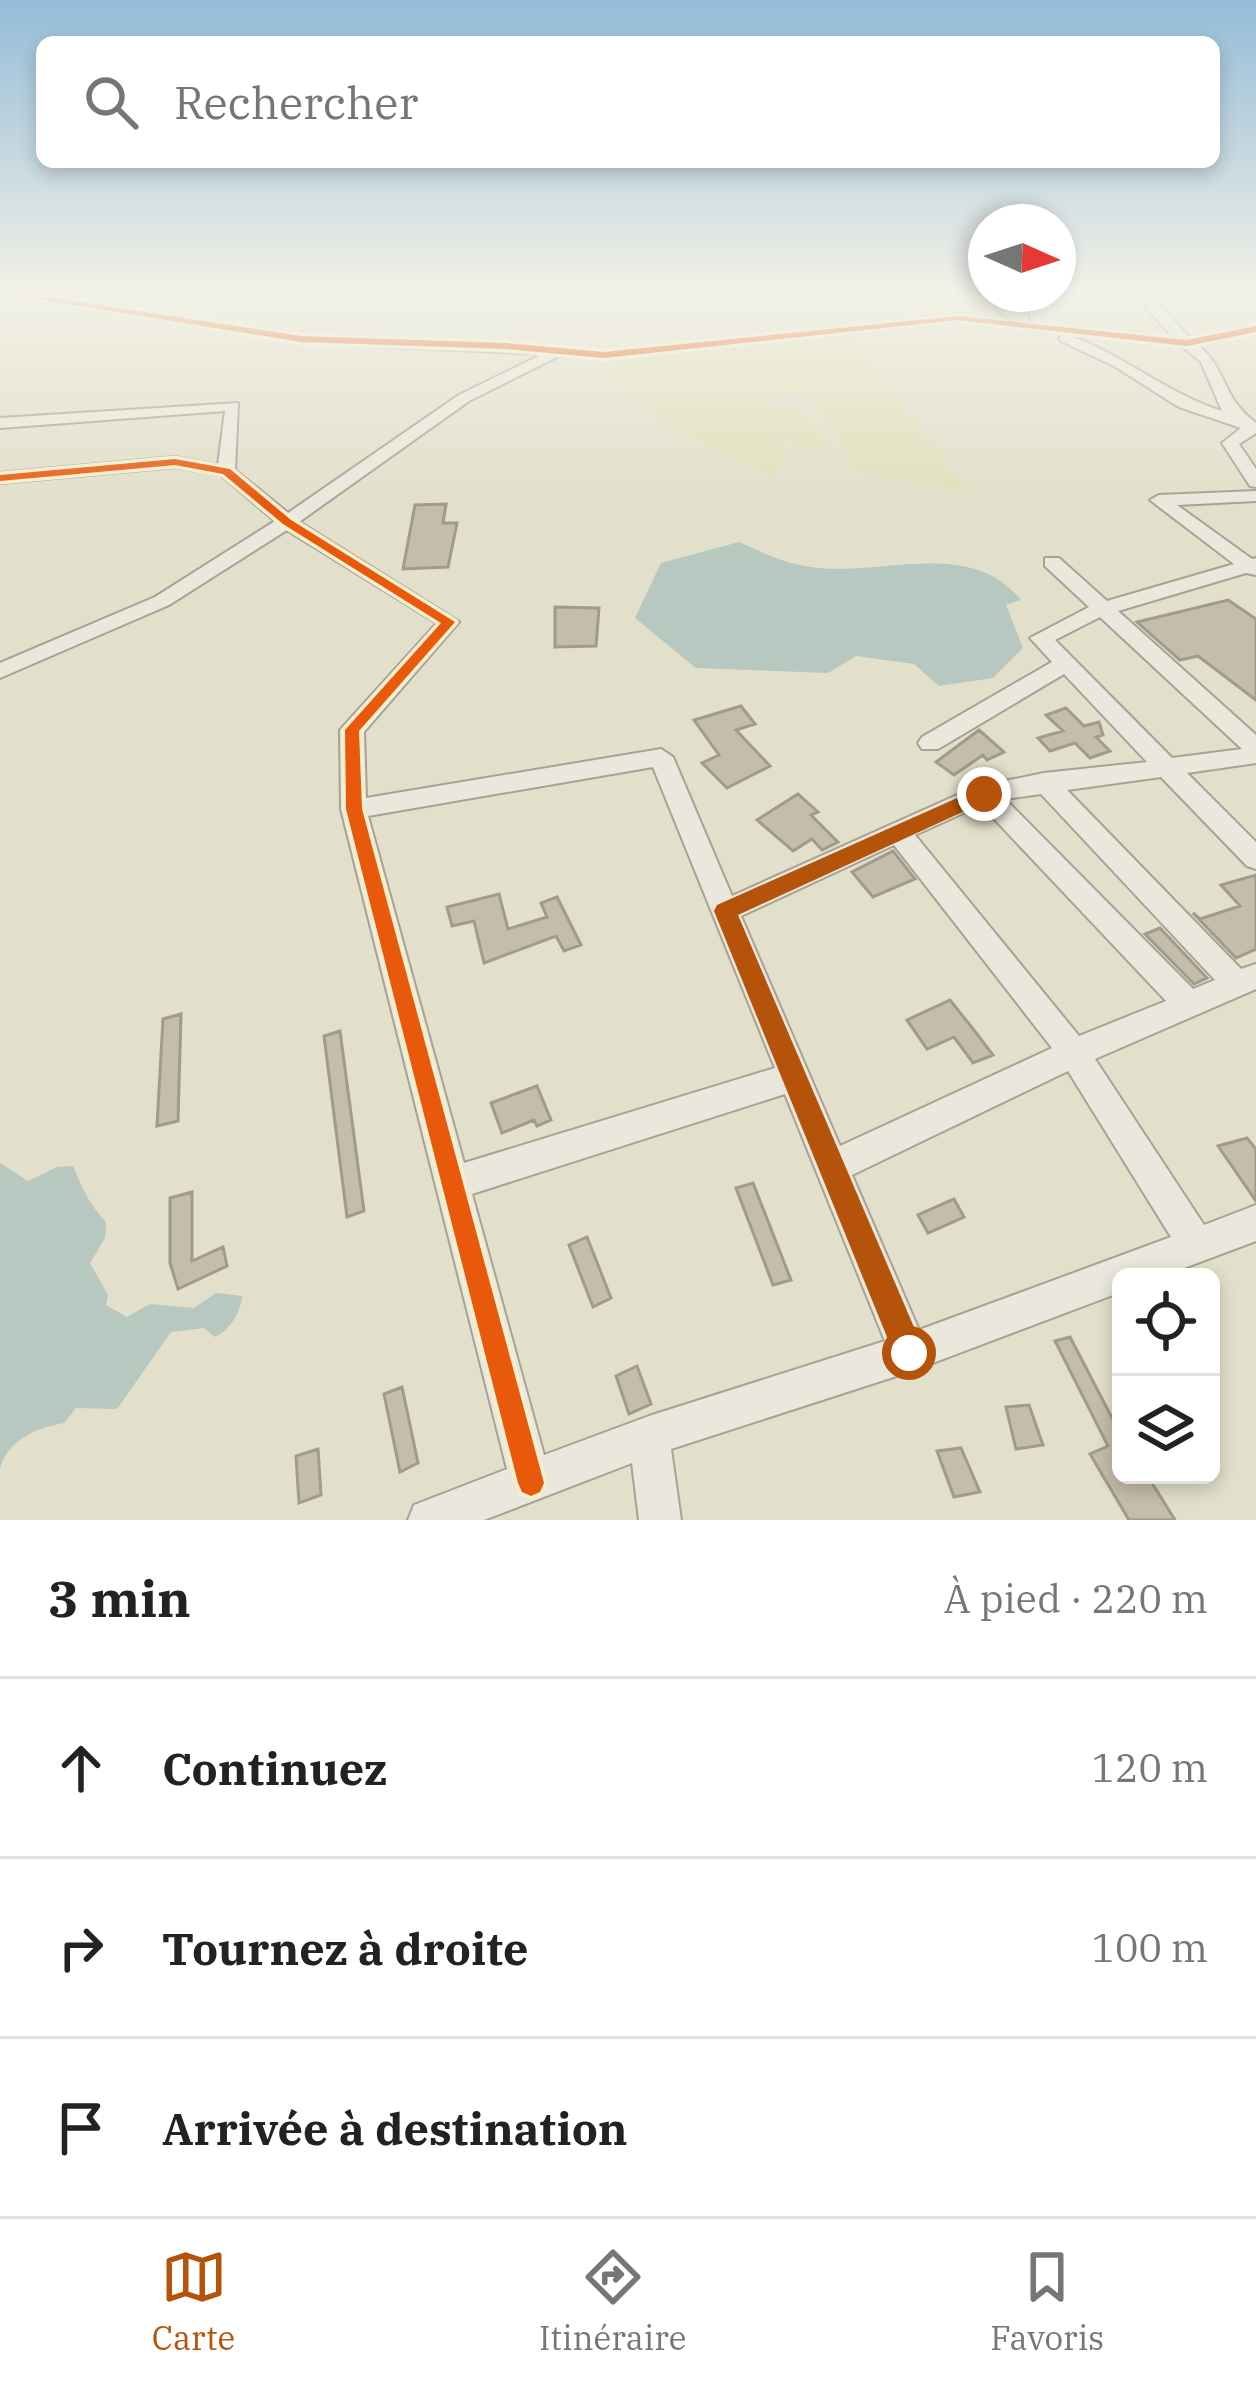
<!DOCTYPE html>
<html lang="fr">
<meta charset="utf-8">
<style>
:root{--surface:#fff;--page:#f6f6f6;--text:#222;--muted:#767676;--line:#e0e0e0;--accent:#b45309}
body{margin:0;font-family:"IBM Plex Serif",serif;background:var(--page);color:var(--text)}
.controls{position:absolute;right:36px;bottom:36px;display:grid;overflow:hidden;border-radius:18px;box-shadow:0 6px 18px #0003}
.controls button{width:108px;height:108px;display:grid;place-items:center;padding:0;border:0;border-bottom:3px solid var(--line);background:var(--surface);color:var(--text);font:60px sans-serif}
.compass{position:absolute;left:968px;top:204px;width:108px;height:108px;border-radius:50%;background:var(--surface);box-shadow:0 6px 18px #0003;rotate:93deg}
.stop{position:absolute;width:36px;height:36px;margin:-27px;border:9px solid #b45309;border-radius:50%;background:#fff}
.stop.end{background:#b45309;border-color:#fff;box-shadow:0 3px 12px #0008}
.list{margin:0;padding:0;list-style:none}
h2{display:flex;justify-content:space-between;align-items:center;height:156px;margin:0;padding:0 48px;font-size:51px}
h2 small{font-size:39px;font-weight:400;color:var(--muted)}
.list li{display:grid;grid-template-columns:78px 1fr auto;gap:36px;align-items:center;box-sizing:border-box;height:180px;padding:0 48px;border-top:3px solid var(--line)}
.list b{display:block;font-size:45px;white-space:nowrap}
.list em{font-size:39px;font-style:normal;color:var(--muted)}
.icon{flex:none;width:66px;height:66px;fill:none;stroke:currentColor;stroke-width:2;stroke-linecap:round;stroke-linejoin:round}
.map{position:relative;flex:none;width:1256px;height:1520px;overflow:hidden}
.search{position:absolute;background:var(--surface);box-shadow:0 6px 18px #0003;left:36px;right:36px;top:36px;height:132px;display:flex;align-items:center;gap:30px;box-sizing:border-box;padding:0 42px;border-radius:18px;color:var(--muted);font-size:45px}
.sheet{height:696px;background:var(--surface)}
nav{display:flex;justify-content:space-around;align-items:center;box-sizing:border-box;height:168px;border-top:3px solid var(--line);background:var(--surface);font-size:33px;color:var(--muted)}
nav a{display:grid;justify-items:center;gap:6px}
nav .on{color:var(--accent)}
.map>svg:first-child{display:block}
.farmland{fill:#e1e0bb}
.water{fill:#b6c8bf}
.building{fill:#c5bdab;stroke:#a29a8a;stroke-width:3}
.lines{fill:none;stroke-linecap:round;stroke-linejoin:round}
.street-casing{stroke:#a7a294;stroke-width:4}
.street{fill:#eae8dc;fill-rule:evenodd}
.cycleway-casing{stroke:#f4efcf;stroke-width:7}
.cycleway{fill:#e8590c;fill-rule:evenodd}
.route{fill:#b45309}
</style>
<div class="map">
<svg width="1256" height="1520" viewBox="0 0 1256 1520">
<rect width="100%" height="100%" fill="#e2dfca"/>
<path class="farmland" d="M853,337L968,493L856,471L809,391L773,394L767,405L798,408L832,446L795,450L789,440L780,442L785,461L772,474L728,461L619,392L597,361L671,345Z"/>
<path class="water" d="M739,542C758,550 779,561 800,565C870,582 967,533 1021,600L1006,605L1023,648L993,678L939,686L914,664L856,656L828,673L696,668L635,618L661,563Z
M0,1163L28,1181L57,1167L73,1166C83,1189 87,1201 106,1222L105,1238L90,1263L108,1295L106,1305L127,1317L150,1304L194,1308L216,1293L242,1296C241,1312 230,1330 215,1337L204,1328L171,1332L117,1409L76,1408L64,1423C37,1428 8,1439 0,1469Z"/>
<path class="building" d="M446,504L443,523H457L448,567L403,569L415,505Z
M1228,600L1256,619V700L1198,656L1180,660L1137,622Z
M555,607L599,608L596,646L555,647Z
M741,706L755,724L736,730L770,766L727,788L702,763L719,755L694,720Z
M1066,708L1084,726L1099,722L1103,735L1096,737L1110,751L1090,758L1075,743L1050,751L1038,738L1063,731L1046,715Z
M979,730L1004,752L987,760L983,755L954,775L936,762Z
M798,794L818,812L811,815L838,842L822,850L812,839L793,851L757,820Z
M893,851L915,879L873,897L852,872Z
M1256,875V949L1236,958L1193,913L1200,919L1240,906L1221,885Z
M499,894L508,929L547,917L541,903L557,897L581,945L564,951L556,936L484,963L474,921L452,926L447,907Z
M1160,928L1207,978L1194,984L1145,934Z
M950,1000L977,1034L993,1055L973,1063L954,1037L927,1049L907,1020Z
M181,1014L178,1121L157,1126L163,1019Z
M340,1031L364,1211L347,1217L324,1036Z
M537,1086L551,1120L537,1126L534,1120L502,1133L491,1103Z
M1247,1138L1256,1149V1201L1218,1146Z
M753,1183L791,1280L773,1285L736,1188Z
M192,1192V1261L223,1247L227,1266L178,1289L170,1263V1198Z
M954,1199L964,1217L928,1233L918,1215Z
M587,1237L611,1298L593,1307L569,1245Z
M1070,1337L1121,1435V1475H1147L1175,1520H1129L1090,1454L1108,1446L1055,1341Z
M637,1366L651,1404L629,1414L616,1376Z
M402,1387L418,1463L400,1472L384,1394Z
M1029,1405L1043,1445L1016,1449L1006,1407Z
M961,1448L980,1492L954,1497L937,1451Z
M318,1449L321,1495L299,1503L296,1456Z"/>
<g class="lines">
<defs>
<path id="street" d="M0,290L301,335L506,342L604,351L957,314L1015,320L960,290H976L1028,316V322L1172,337L1132,290H1145L1190,338L1256,325V333L1198,345C1228,370 1221,397 1256,423V433L1239,444L1256,469V487L1250,486L1222,443L1241,428L1179,407L1114,366L1061,341L1059,338L1066,334L957,322L604,359L561,355L469,401L299,522L459,622L364,732L366,798L661,749L673,757L732,896L975,787L1044,773L1147,762L1064,674L938,749H922L918,743L922,737L1052,662L1030,638L1089,607L1045,566V558H1059L1107,601L1234,564L1150,500L1159,495L1256,491V501L1177,505L1252,559L1256,558V575L1246,573L1118,611L1256,735V763L1187,773L1256,842V869L1247,866L1161,777L1067,790L1241,969L1256,964V989L1095,1059L1204,1225L1256,1205V1241L1160,1277H1121V1292L909,1372L671,1449L681,1520H639L632,1463L484,1520H408L414,1505L507,1469L341,809L340,730L437,623L287,530L169,605L0,678V663L155,597L275,521L221,475L175,467L0,483V473L175,457L218,465L225,411L0,428V418L238,403L235,470L288,513L459,395L543,354L301,343L0,295ZM1066,334L1183,347L1201,362L1222,411C1166,393 1122,354 1066,334ZM1100,617L1242,749L1172,758L1055,640ZM653,767L775,1068L464,1163L368,816ZM1041,794L1215,980L1193,989L1005,799ZM981,805L1166,1001L1079,1036L915,835ZM894,845L1052,1048L840,1146L741,916ZM1068,1071L1171,1237L919,1330L852,1175ZM785,1094L885,1341L649,1416L544,1455L472,1194Z"/>
</defs>
<use href="#street" class="street-casing"/>
<use href="#street" class="street"/>
<defs>
<path id="cycleway" d="M0,290L301,336L506,343L604,352L957,316L1187,340L1256,326V332L1187,346L957,320L604,358L506,349L301,342L0,293Z
M175,459L230,469L291,520L455,622L359,731L362,809L544,1483L540,1492L531,1496L522,1492L518,1483L346,809L345,730L441,623L283,524L223,474L175,465L0,481V475Z"/>
</defs>
<use href="#cycleway" class="cycleway-casing"/>
<use href="#cycleway" class="cycleway"/>
</g>
<linearGradient id="sky" x2="0" y2="1"><stop stop-color="#94bcd8"/><stop offset="0.58" stop-color="#f2f1e7"/><stop offset="1" stop-color="#f2f1e7" stop-opacity="0"/></linearGradient>
<rect width="1256" height="503" fill="url(#sky)"/>
<path class="route" d="M984,786L991,788V799L738,915L925,1353L920,1364L909,1369L898,1364L714,911L717,905Z"/>
</svg>
<div class="controls">
<button><svg class="icon" aria-label="locate" viewBox="0 0 24 24"><circle cx="12" cy="12" r="6"/><path d="M12 2v4M12 18v4M2 12h4M18 12h4"/></svg></button>
<button><svg class="icon" aria-label="layers" viewBox="0 0 24 24"><path d="M12 4l9 5-9 5-9-5zM3 14l9 5 9-5"/></svg></button>
</div>
<svg class="compass" viewBox="-18 -18 36 36"><path d="M0-13l5 13h-10z" fill="#e53935"/><path d="M0 13l5-13h-10z" fill="#767676"/></svg>
<div class="stop" style="left:909px;top:1353px"></div>
<div class="stop end" style="left:984px;top:794px"></div>
<div class="search"><svg class="icon" aria-label="search" viewBox="0 0 24 24"><circle cx="10" cy="10" r="6"/><path d="M15 15l6 6"/></svg>Rechercher</div>
</div>
<section class="sheet">
<h2>3 min<small>À pied · 220 m</small></h2>
<ul class="list">
<li><svg class="icon" aria-label="ahead" viewBox="0 0 24 24"><path d="M12 20V5M6 11l6-6 6 6"/></svg><div><b>Continuez</b></div><em>120 m</em></li>
<li><svg class="icon" aria-label="right" viewBox="0 0 24 24"><path d="M7 20v-9h11M14 6l5 5-5 5"/></svg><div><b>Tournez à droite</b></div><em>100 m</em></li>
<li><svg class="icon" aria-label="arrive" viewBox="0 0 24 24"><path d="M6 21V4h12l-3 4 3 4H6"/></svg><div><b>Arrivée à destination</b></div></li>
</ul>
</section>
<nav>
<a class="on"><svg class="icon" aria-label="map" viewBox="0 0 24 24"><path d="M3 6l6-2 6 2 6-2v14l-6 2-6-2-6 2zM9 4v14M15 6v14"/></svg>Carte</a>
<a><svg class="icon" aria-label="directions" viewBox="0 0 24 24"><path d="M12 3l9 9-9 9-9-9zM9 14v-3h6M13 9l2 2-2 2"/></svg>Itinéraire</a>
<a><svg class="icon" aria-label="saved" viewBox="0 0 24 24"><path d="M7 4h10v16l-5-4-5 4z"/></svg>Favoris</a>
</nav>
